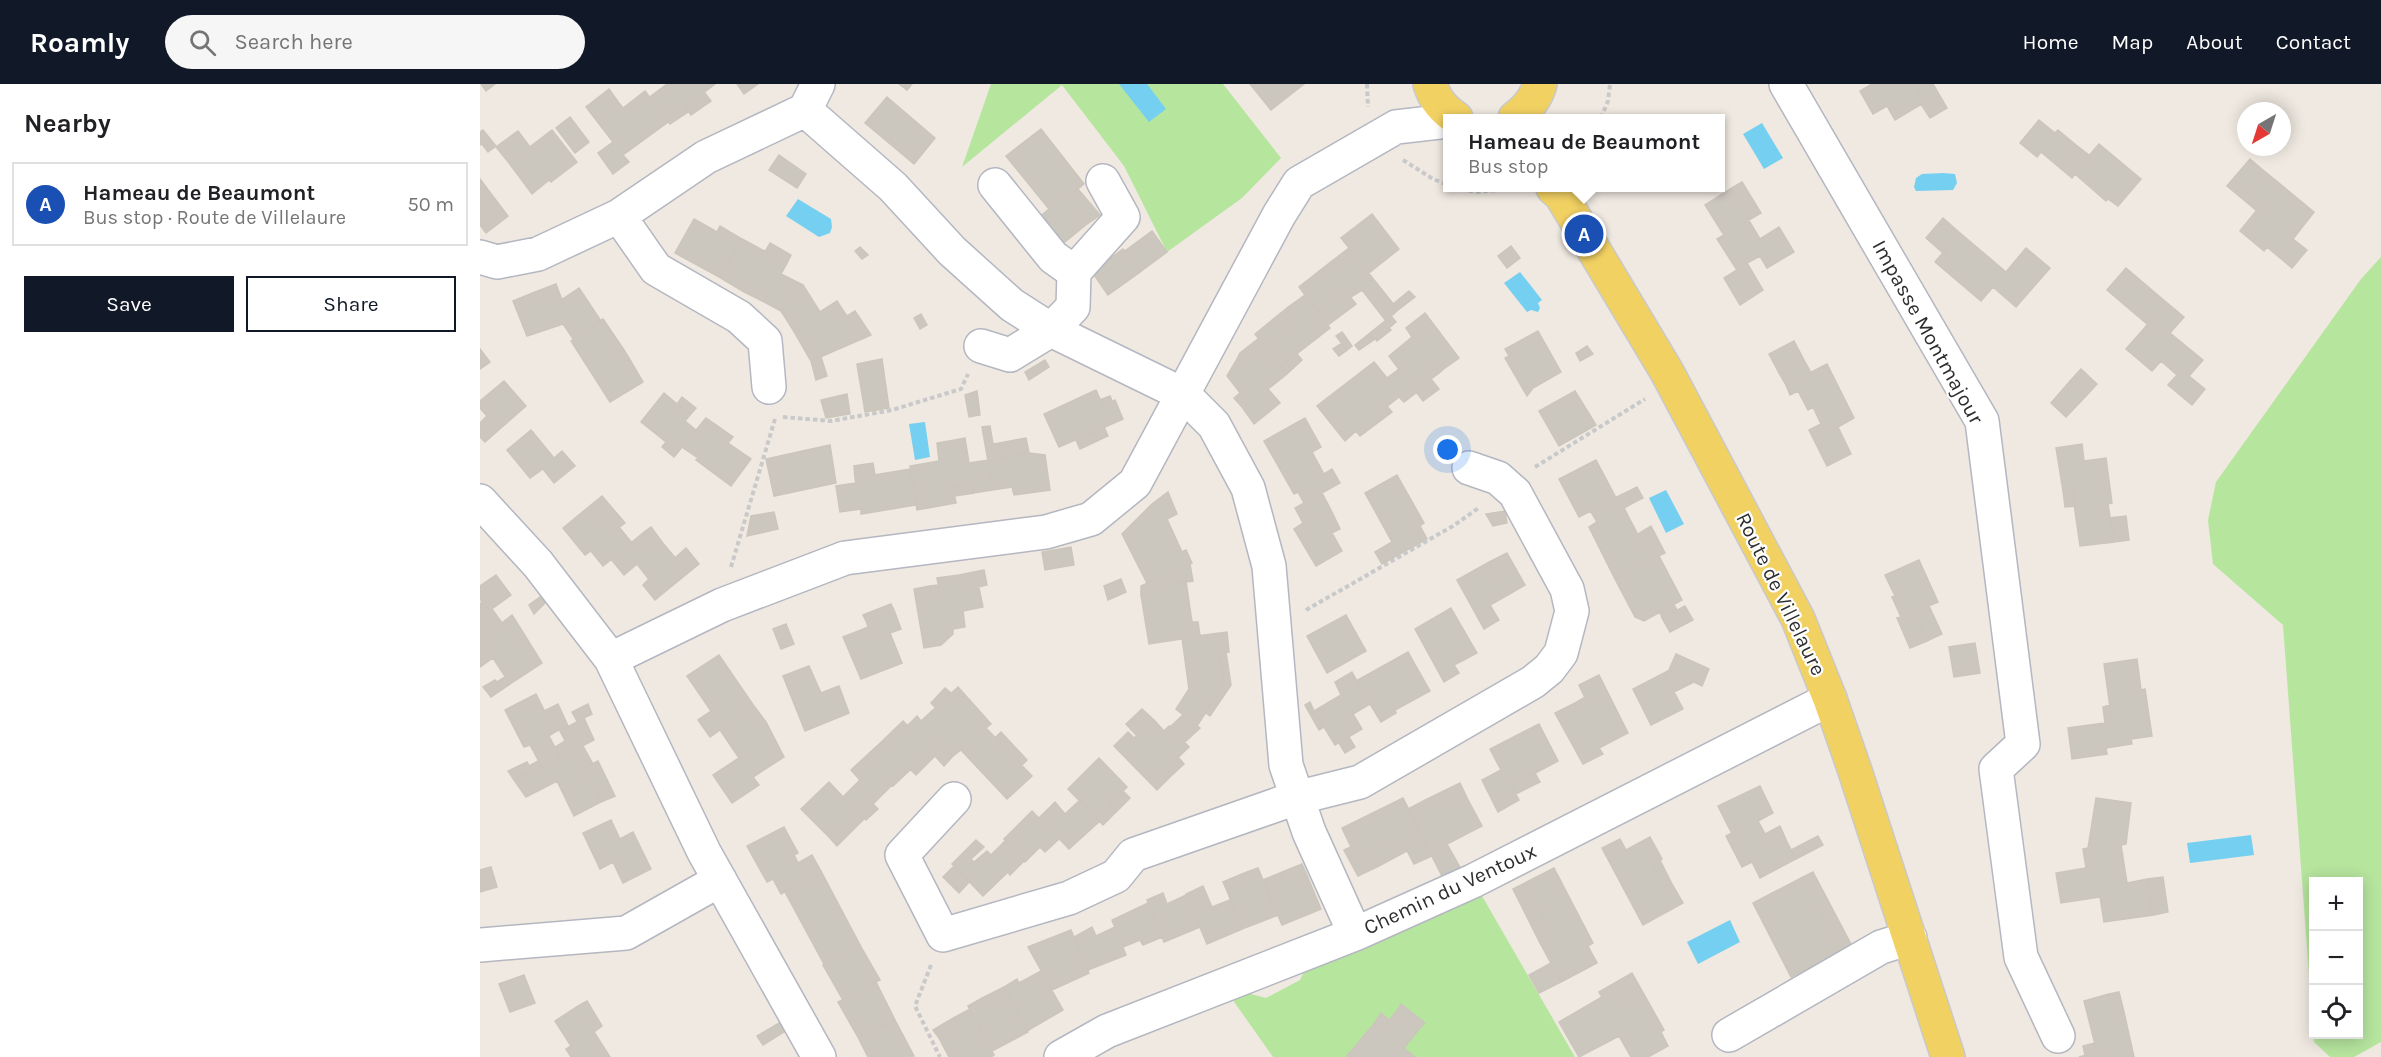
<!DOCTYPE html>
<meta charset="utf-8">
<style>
:root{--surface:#fff;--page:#f6f6f6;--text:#202124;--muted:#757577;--line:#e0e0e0;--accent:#111827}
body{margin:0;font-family:Karla,sans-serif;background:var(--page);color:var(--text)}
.controls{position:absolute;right:18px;bottom:18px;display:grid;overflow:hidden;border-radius:0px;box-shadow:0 3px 15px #0003}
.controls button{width:54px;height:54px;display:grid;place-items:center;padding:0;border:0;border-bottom:2px solid var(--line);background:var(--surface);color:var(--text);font:30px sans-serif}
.compass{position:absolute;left:1757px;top:18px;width:54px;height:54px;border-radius:50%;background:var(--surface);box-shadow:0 3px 15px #0003;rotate:219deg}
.you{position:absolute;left:968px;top:366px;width:21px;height:21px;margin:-15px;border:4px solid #fff;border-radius:50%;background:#1a73e8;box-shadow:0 0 0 9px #1a73e833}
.badge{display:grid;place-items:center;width:39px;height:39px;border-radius:50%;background:var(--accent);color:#fff;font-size:20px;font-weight:700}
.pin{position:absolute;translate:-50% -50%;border:3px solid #fff;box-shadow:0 2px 6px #0006}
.popup{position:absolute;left:963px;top:30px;width:282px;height:78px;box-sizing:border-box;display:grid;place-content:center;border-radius:0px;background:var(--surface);filter:drop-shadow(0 2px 4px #0005);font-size:20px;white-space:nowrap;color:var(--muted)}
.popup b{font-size:22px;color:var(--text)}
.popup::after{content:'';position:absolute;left:50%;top:100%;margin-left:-12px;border:12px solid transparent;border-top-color:var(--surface)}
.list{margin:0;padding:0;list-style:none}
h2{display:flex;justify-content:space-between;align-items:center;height:78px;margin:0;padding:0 24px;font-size:26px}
h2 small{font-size:20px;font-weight:400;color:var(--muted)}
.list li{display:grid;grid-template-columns:39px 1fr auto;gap:18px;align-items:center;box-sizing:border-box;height:84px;margin:0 12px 12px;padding:0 12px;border:2px solid var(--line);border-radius:0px}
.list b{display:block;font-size:22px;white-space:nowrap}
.list p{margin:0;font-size:20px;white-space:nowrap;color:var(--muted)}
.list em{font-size:20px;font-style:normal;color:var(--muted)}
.actions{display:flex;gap:12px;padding:18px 24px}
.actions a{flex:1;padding:14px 0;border:2px solid var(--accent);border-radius:0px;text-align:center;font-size:21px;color:var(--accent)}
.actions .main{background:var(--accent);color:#fff}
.icon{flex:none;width:33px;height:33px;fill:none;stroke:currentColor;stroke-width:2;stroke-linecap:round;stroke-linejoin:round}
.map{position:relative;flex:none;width:1901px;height:973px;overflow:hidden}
header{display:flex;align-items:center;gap:36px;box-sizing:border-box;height:84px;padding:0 30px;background:var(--accent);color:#fff}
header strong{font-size:28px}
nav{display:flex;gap:33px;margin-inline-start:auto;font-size:21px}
.search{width:420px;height:54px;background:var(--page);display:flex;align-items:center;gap:15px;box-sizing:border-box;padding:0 21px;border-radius:33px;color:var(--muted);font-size:22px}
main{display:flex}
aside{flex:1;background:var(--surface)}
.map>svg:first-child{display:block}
.green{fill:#b6e59e;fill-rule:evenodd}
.water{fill:#75cff0}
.building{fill:#cbc7bf;stroke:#cbc5ba;stroke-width:1.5}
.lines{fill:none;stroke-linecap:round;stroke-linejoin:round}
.minor-casing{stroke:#b4b7c1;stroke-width:36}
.major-casing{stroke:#c9c9c9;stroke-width:36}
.path{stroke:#c9c9c9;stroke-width:4;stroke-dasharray:4.5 3;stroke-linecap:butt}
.minor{stroke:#fff;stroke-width:33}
.major{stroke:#f2d163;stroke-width:33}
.labels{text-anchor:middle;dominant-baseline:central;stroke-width:4.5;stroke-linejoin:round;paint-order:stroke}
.street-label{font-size:21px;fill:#2e2e2e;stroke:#fff}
</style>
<header>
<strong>Roamly</strong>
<div class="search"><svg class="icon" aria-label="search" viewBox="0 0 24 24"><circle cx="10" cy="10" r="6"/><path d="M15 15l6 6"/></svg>Search here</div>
<nav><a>Home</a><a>Map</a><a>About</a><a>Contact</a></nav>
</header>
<main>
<aside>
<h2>Nearby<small></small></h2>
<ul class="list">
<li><span class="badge" style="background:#1a4fb4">A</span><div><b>Hameau de Beaumont</b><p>Bus stop · Route de Villelaure</p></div><em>50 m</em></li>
</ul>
<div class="actions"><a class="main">Save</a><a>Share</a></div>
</aside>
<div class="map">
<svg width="1901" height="973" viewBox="0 0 1901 973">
<rect width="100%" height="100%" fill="#efe9e1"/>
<path class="green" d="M511,0H743L801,74L762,114L687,168L644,82L582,1L482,83Z
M1901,173V958L1874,973H1850L1834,958L1803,541L1733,480L1728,436L1736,398L1881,195ZM1834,798H1878V950H1834Z
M998,805L1095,973H793L750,912L763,908L786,914L820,896L828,880Z"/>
<path class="water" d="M639,0H667L686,25L669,38Z
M1282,39L1303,74L1284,85L1263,50Z
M1463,89L1475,90L1477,99L1473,106L1436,107L1434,103L1436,94L1442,90Z
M318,115L351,135L352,143L350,149L339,153L306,132Z
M1040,188L1062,216L1058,219L1060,224L1058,228L1051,226L1047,228L1024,199Z
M445,338L450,373L435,376L429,340Z
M1186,406L1204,440L1186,449L1169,414Z
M1771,751L1774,771L1710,779L1707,759Z
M1250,836L1260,858L1218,880L1207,858Z"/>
<path class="building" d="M1,0H15L6,7Z
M187,0H235L205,23L208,28L190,40L170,13Z
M257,0H278L264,10Z
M419,0H432L427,6Z
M770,0H824L791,26Z
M1392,0H1445L1437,4L1445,18L1415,36L1407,22L1393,30L1380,7Z
M1445,0H1453L1467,24L1450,34L1441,20L1445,18L1437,4Z
M129,5L139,19L116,36L106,23Z
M165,7L188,38L143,71L149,78L133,90L118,69L133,58L116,36L139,19L143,24Z
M224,8L231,17L211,31L205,23Z
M407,13L455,54L434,80L385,39Z
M90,33L109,58L95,69L76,44Z
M1559,36L1575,49L1578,46L1596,61L1587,72L1600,82L1619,60L1661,95L1638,122L1628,115L1626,117L1595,90L1592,94L1561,68L1557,73L1540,59Z
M561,45L604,100L586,115L607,140L580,162L558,134L569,125L526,72Z
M3,46L16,62L8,68L2,60L0,61V48Z
M72,46L97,78L71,98L69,96L52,110L29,79Z
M38,47L50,63L29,79L16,63Z
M1596,61L1609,71L1600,82L1587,72Z
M299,71L326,90L317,104L289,86Z
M1770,75L1783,86L1765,108L1781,121L1777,127L1747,102Z
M1783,86L1834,128L1813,155L1827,166L1812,184L1787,163L1784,167L1760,147L1781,121L1765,108Z
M0,95L28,132L6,149L0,141Z
M1262,98L1281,129L1269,136L1250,105Z
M598,105L620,131L607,140L586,115Z
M1250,105L1280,155L1299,143L1314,168L1287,184L1280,172L1267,179L1283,206L1260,221L1244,194L1257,186L1237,155L1244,151L1225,121Z
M892,130L919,165L889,189L861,154Z
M1463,134L1480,149L1463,169L1446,154Z
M214,135L237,148L240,142L262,155L239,193L195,169Z
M672,147L687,168L660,188L645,167Z
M1480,149L1526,188L1546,164L1570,184L1536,223L1513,203L1501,217L1455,178Z
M262,155L307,179L301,190L323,201L301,227L284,218L288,211L268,200L264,208L239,193Z
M290,159L311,171L307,179L285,168Z
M1031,162L1040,174L1027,184L1018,172Z
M380,163L388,171L382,175L375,167Z
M869,164L875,172L858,184L852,177Z
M643,165L660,188L628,211L612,188Z
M875,172L918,226L906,237L882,206L871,213L865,206L837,227L819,203L852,177L858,184Z
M1646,184L1673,207L1654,229L1627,206Z
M76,200L82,216L75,220L72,213L54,220L50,210Z
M268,200L288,211L284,218L264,208Z
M323,201L340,228L357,217L382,255L331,277L324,265L329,262L317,243L313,246L301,227Z
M99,204L121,237L94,256L83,240L47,252L33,217L50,210L54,220L72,213L75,220Z
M865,206L876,220L848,241L837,227Z
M929,207L935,213L918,226L913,220Z
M1673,207L1686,218L1667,240L1654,229Z
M825,211L850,244L801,282L784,261L803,245L799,241L812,231L807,224Z
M1686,218L1704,233L1690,249L1723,276L1709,292L1725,305L1712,321L1688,301L1697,291L1681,277L1672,287L1646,265L1661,248L1665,251L1669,245L1666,242Z
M807,224L812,231L799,241L803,245L784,261L775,250Z
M375,227L391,251L382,255L367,232Z
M945,229L979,274L965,284L962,280L955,284L959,289L951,295L959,305L943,317L909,272L932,253L926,244Z
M441,230L447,241L440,245L434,234Z
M911,232L916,238L909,244L911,246L897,257L890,249Z
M123,235L144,266L140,270L146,277L149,274L163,298L130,318L91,257Z
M1666,242L1669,245L1665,251L1661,248Z
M317,243L329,262L324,265L313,246Z
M1058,247L1081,288L1053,304L1047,312L1025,274L1029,272L1025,265Z
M862,248L872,262L867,266L856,252Z
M890,249L895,255L879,266L875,261Z
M779,254L784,261L762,278L757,275L760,269Z
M1314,257L1324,276L1299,289L1289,270Z
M862,259L867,266L859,272L853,265Z
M784,261L807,290L788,305L800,319L774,340L762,323L768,319L747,292L757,275L762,278Z
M1107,262L1113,270L1100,277L1096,269Z
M0,265L10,278L0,285Z
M144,266L149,274L146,277L140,270Z
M817,270L822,276L807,290L801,282Z
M341,273L347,292L336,296L331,277Z
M402,275L409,324L385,328L377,280Z
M565,276L569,283L549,296L545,288Z
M1324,276L1331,289L1306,301L1299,289Z
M894,278L907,294L919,285L937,308L924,318L919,313L900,328L904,334L880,352L876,347L865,357L837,322Z
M962,280L965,284L959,289L955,284Z
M1347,280L1374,334L1358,343L1371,370L1347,382L1329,346L1341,340L1333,323L1328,326L1318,307L1310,311L1306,301Z
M1601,285L1617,300L1606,312L1590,297Z
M24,297L46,322L5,358L0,353V339L7,332L0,324V317Z
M1590,297L1606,312L1586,333L1571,319Z
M616,306L623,322L635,316L643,335L579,363L564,330Z
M497,307L500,331L489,333L485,311Z
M1095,307L1116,341L1079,362L1059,327Z
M184,309L210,331L205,337L216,346L194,373L182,363L186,358L161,338Z
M760,309L768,319L762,323L754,314Z
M367,310L370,330L346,334L341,316Z
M630,312L632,317L623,322L620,316Z
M202,313L216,324L210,331L197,320Z
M907,322L912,328L904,334L900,328Z
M226,334L239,343L235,350L271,375L251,402L216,376L218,374L202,363Z
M825,334L841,363L832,368L844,390L852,385L860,399L824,419L818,408L814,410L784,357Z
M510,342L513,360L519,359L521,374L549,369L565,371L570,406L534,411L532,403L513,406L502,343Z
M239,343L253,353L248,359L235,350Z
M624,343L628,352L600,365L596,356Z
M51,346L74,374L82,367L95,382L74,399L63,385L50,394L27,366Z
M485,354L489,379L508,376L513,406L494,409L493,400L473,403L476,419L437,426L430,382L459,377L457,359Z
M546,354L549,369L521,374L519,359Z
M1602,360L1604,377L1626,374L1632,419L1628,420L1634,458L1600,462L1592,406L1583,407L1576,364Z
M350,361L356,399L294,412L286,375Z
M1116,376L1136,414L1099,433L1079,395Z
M393,379L395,391L375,394L374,382Z
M430,385L436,421L381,430V425L360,428L356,402L376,399L375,394Z
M917,391L944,439L940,442L947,455L902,480L895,468L912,458L885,409Z
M493,400L494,409L475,412L473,403Z
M1157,403L1163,414L1153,419L1147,408Z
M1592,406L1595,422L1585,423L1583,407Z
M688,408L697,430L687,435L702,468L706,466L712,479L667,499L642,450L672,420Z
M1147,408L1153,419L1144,424L1171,476L1135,495L1109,443L1117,438L1110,426Z
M842,409L851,426L842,431L862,467L836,482L814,445L823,439L815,424Z
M122,412L145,439L133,448L111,421Z
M111,421L133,448L139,443L152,459L123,482L111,467L105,471L83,444Z
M851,426L860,445L852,449L842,431Z
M1025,427L1027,439L1013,442L1006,430Z
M294,428L298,445L267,452L271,432Z
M1646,432L1649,456L1634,458L1630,434Z
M1171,442L1185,469L1171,476L1158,450Z
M171,443L182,458L175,464L163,449Z
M163,449L175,464L182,458L208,489L181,511L157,480L144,491L131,475Z
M591,463L594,481L565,486L562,468Z
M206,464L219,480L208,489L195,474Z
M1027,469L1045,501L1028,511L1009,478Z
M1179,472L1202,516L1164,537L1155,533L1135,495Z
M1439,476L1458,518L1434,528L1447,557L1430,564L1417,534L1421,533L1412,513L1415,512L1405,491Z
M1009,478L1028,511L1010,521L1019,536L1004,545L977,496Z
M710,480L713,497L689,500L661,511V502Z
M504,486L507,501L482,507L479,491Z
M16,491L31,511L9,527L0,515V502Z
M479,491L482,507L499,504L503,523L483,527L485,543L473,545V550L461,561L444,564L434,505L450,502L451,511L460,510L457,494Z
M169,495L181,511L175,516L163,501Z
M641,495L646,508L628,516L624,502Z
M706,497L712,538H718L720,552L669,560L661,511L689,500Z
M458,501L460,510L451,511L450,502Z
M60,513L65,519L54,530L49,521Z
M2,518L9,527L0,533V520Z
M411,520L414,526L386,537L383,531Z
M1194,521L1197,526L1182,534L1180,528Z
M1205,522L1213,536L1190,548L1182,534Z
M1449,522L1462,550L1447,557L1434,528Z
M971,524L994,564L977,574L980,578L974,581L979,589L964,598L935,545Z
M12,525L37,560L46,553L62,579L30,600L13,574L0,583V533Z
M414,526L421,545L410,549L422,579L381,595L363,553L381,546L385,556L392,553L386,537Z
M32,531L46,553L37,560L22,539Z
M866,531L886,567L847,589L827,552Z
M306,540L314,560L301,565L293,545Z
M388,543L392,553L385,556L381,546Z
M747,548L749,568L740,569L744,601L717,642L696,625L709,605L702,554Z
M1495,559L1500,589L1474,593L1469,563Z
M994,564L997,569L980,578L977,574Z
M746,568L751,601L730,632L725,628L744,601L740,569Z
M928,568L950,607L915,626L916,629L901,638L876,597Z
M1196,570L1229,585L1222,602L1189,586Z
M239,571L274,622L230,653L218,636L231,627L207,592Z
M1657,575L1661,606L1665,605L1672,652L1651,655L1652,660L1626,664L1627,670L1592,675L1588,644L1632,638L1624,580Z
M329,582L341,609L359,602L369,629L325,647L303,592Z
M1189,586L1214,598L1194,608L1184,589Z
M872,588L890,620L873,630L882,645L855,661L834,627L861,611L855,598Z
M1184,589L1203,625L1171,641L1153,605Z
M1119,591L1148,649L1119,664L1123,670L1103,680L1075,629L1095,619L1098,625L1108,620L1099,601Z
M25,593L30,600L11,613L3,603L15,596L17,598Z
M478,603L511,640L506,644L552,692L527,715L481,666L473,672L460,658L413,702L385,673L396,663L400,669L437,632L441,637Z
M465,604L471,609L455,623L451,619Z
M56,610L75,648L69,652L80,673L62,683L50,661L44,663L25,626Z
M1105,613L1108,620L1098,625L1095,619Z
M830,618L834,627L830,630L825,621Z
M78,620L88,642L75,648L64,627Z
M108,620L112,630L97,637L92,628Z
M1630,621L1632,638L1625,639L1623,623Z
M274,622L286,638L304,673L273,693L279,701L252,719L233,691L259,674L240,646Z
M662,625L674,636L657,652L646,640Z
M834,627L844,643L839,646L830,630Z
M703,631L720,644L705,658L690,643Z
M104,634L114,656L91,668L80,647Z
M674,636L684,647L689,642L709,663L685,686L691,692L677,706L634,662L648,648L654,654Z
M423,637L428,642L400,669L396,663Z
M1059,640L1078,677L1031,702L1039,716L1018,728L1002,696L1021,686L1010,665Z
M521,648L547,676L542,681L516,653Z
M869,653L875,663L865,669L859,659Z
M85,657L91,668L80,673L75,663Z
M460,658L473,672L464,682L455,672L436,691L431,686Z
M103,662L113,680L104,684L121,718L94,732L77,697L46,713L34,696Z
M385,673L412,701L393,720L398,725L386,736L363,713L380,696L371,686Z
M698,673L704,680L691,692L685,686Z
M619,674L647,703L630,720L636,728L623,741L588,705Z
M58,677L62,683L52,687L49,682Z
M118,677L135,712L121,718L104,684Z
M47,678L52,687L34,696L28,687Z
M1055,689L1060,698L1036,710L1031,702Z
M349,698L384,735L372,747L365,739L349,753L321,725Z
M980,699L987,714L975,720L972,714L949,725L945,716Z
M1280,702L1293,729L1278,737L1294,766L1307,758L1316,775L1280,794L1272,778L1262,783L1246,752L1257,746L1255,741L1249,744L1238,722Z
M643,707L650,714L636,728L630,720Z
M923,714L943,753L925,763L920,754L889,769L897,783L878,792L864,766L871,763L862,744Z
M972,714L975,720L987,714L1002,742L967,760L982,787L964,796L928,725L945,716L949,725Z
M1616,714L1651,719L1646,760L1641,761L1647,799L1668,795L1673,831L1624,838L1620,813L1581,819L1576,789L1606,784L1603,765L1608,764Z
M600,716L620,737L589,765L559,734L575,718L585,730Z
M552,727L579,755L565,768L560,763L545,778L524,755Z
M131,736L140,755L153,748L171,785L143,799L133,778L120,785L103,749Z
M365,739L372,747L357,762L349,753Z
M1255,741L1257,746L1252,749L1249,744Z
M1300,742L1307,758L1294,766L1285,750Z
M304,743L318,769L314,771L327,796L301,810L293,795L287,798L267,762Z
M1338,752L1343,761L1316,775L1311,766Z
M943,753L952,772L934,780L925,763Z
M1170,753L1182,775L1173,780L1185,803L1192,800L1203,819L1163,841L1122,764L1140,755L1146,766Z
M920,754L927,767L897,783L889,769Z
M496,756L504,763L491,775L494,778L507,767L511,771L525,757L544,777L530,791L528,788L503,812L472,780Z
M332,771L342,789L327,796L318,779Z
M1180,776L1192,800L1185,803L1173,780Z
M822,780L826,789L804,798L800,789Z
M474,782L490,797L479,809L463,793Z
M11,783L17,803L0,808V786Z
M778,784L798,831L762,845L747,807L767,799L762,790Z
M1074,784L1113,859L1108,862L1117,879L1081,898L1058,855L1071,848L1059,824L1052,827L1039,802Z
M1333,788L1372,862L1362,867L1323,793Z
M342,789L380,861L344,880L305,808Z
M800,789L804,798L826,789L841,825L802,841L783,796Z
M762,790L767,799L747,807L743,798Z
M1323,793L1362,867L1311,893L1273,819Z
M1683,793L1688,828L1673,831L1668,795Z
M723,802L732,823L750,816L762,845L727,860L706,810Z
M1039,802L1052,827L1059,824L1071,848L1058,855L1033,805Z
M683,809L687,820L706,811L720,843L684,858L667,816Z
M668,819L682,853L663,861L660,856L643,863L632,836Z
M612,843L616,852L635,843L646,871L608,886L594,853Z
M591,846L609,889L572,906L548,863Z
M380,861L400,896L363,916L343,881Z
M1071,879L1081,898L1059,909L1049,891Z
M561,887L583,926L547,947L524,903L537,895L539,899Z
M1152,889L1166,914L1152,921L1138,897Z
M44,891L55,919L30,928L19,900Z
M1138,897L1152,921L1166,914L1184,946L1181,948L1188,962L1168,973H1151L1139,952L1099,973L1079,938L1122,913L1119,908Z
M396,898L415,936L379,955L358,918Z
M524,903L528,910L506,921L502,914Z
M1639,908L1644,928L1635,930L1629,910Z
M528,910L548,948L512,967L488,922L502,914L506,921Z
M1629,910L1635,930L1644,928L1654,973H1599L1617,968L1604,917Z
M107,917L122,942L114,948L98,922Z
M921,920L945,939L939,945L917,927Z
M98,922L114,948L130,973H91L86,965L91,962L75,937Z
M490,925L514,971L511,973H469L459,954L479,943L475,933Z
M917,927L939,945L924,964L935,973H866L893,941L900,947Z
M901,929L909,936L900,947L893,941Z
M475,933L479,943L459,954L453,946Z
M415,936L434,972L388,973L379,955Z
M299,939L304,948L283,961L277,952Z
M1615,959L1617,968L1605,971L1603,962Z"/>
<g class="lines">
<defs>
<path id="minor" d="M1306,0L1502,337L1543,660L1516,685L1541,873L1578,952
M325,26L413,103L472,167L532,221L571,246L704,311L734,341L768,404L789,482L806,681L829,748L875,850
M515,101L573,173L594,188
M139,132L176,185L259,233L285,257L289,303
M0,173L17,178L58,170L139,132L226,73L325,26L338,0
M501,262L530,271L571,246L593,223L594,188L643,133L623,97
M0,417L58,480L131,575
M474,715L422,771L463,851L589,814L636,792L653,771L816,714L880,698L1053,598L1069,585L1081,569L1092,527L1087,505L1035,409L1018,394L989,384
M0,861L146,849L240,796
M1249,951L1401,863L1430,854
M339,973L224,768L131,575L242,521L365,474L566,448L611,435L655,399L799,131L819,99L916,43L968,37
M581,973L627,947L875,850L993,797L1350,615"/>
<path id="major" d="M950,0C955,16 963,25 976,34
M1035,34C1047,25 1056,15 1060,0
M1073,104L1081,111L1187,288L1318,535L1350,615L1375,687L1468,973"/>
</defs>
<use href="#minor" class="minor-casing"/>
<use href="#major" class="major-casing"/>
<path class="path" d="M887,0L888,23
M1121,34L1128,17L1130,0
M923,76L953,95L968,101
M974,104L995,108L1041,104
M303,333L351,337L412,326L481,305L488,290
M1055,383L1165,315
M251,483L295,335
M826,526L973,442L1000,423
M451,881L435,922L460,973"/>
<use href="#minor" class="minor"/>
<use href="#major" class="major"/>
</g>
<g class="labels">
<g class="street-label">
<text transform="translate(1448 248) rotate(61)">Impasse Montmajour</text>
<text transform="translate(1301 510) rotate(64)">Route de Villelaure</text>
<text transform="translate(970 805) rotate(-25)">Chemin du Ventoux</text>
</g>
</g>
</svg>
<div class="controls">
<button>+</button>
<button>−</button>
<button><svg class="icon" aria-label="locate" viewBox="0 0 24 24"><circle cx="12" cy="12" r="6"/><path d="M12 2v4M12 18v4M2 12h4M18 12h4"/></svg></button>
</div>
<svg class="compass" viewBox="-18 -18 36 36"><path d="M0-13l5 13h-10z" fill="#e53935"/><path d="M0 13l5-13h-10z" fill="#757577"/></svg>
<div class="you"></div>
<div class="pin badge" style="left:1104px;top:150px;background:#1a4fb4">A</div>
<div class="popup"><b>Hameau de Beaumont</b>Bus stop</div>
</div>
</main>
